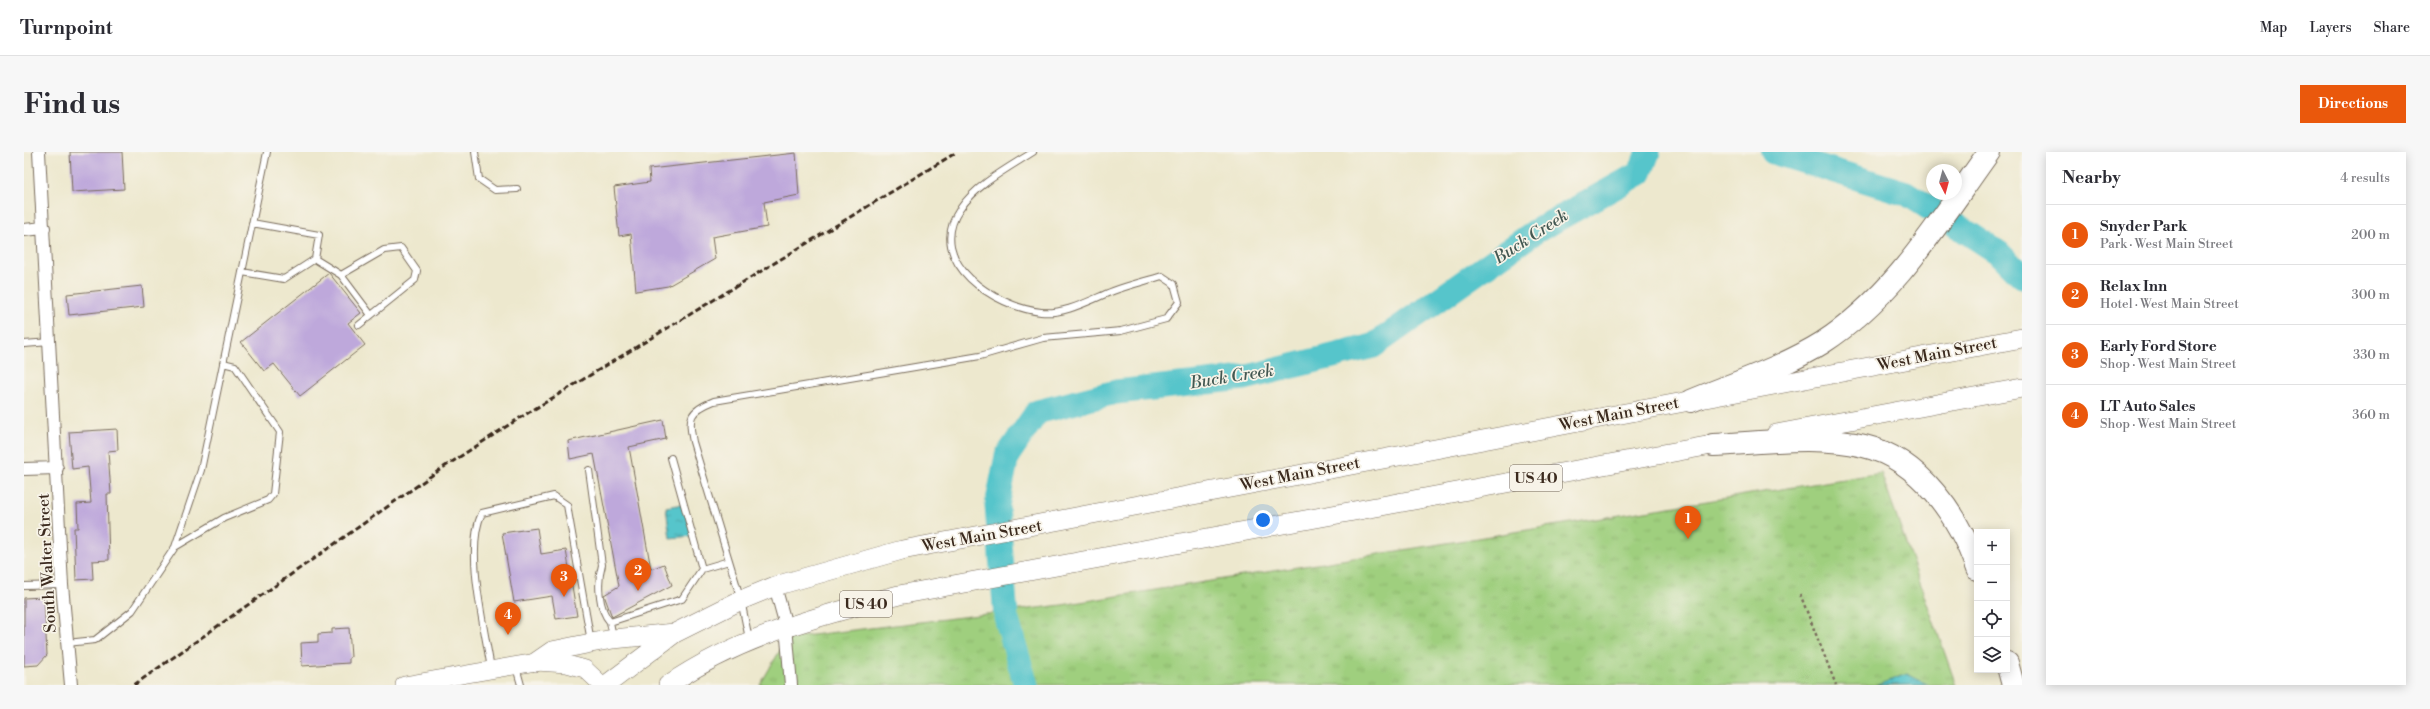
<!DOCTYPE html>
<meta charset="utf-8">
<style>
:root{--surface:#fff;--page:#f7f7f7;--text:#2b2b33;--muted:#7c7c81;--line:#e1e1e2;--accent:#ea580c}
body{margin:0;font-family:"Libre Bodoni",serif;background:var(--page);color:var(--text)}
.controls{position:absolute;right:12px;bottom:12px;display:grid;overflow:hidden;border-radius:0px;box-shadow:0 2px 10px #0003}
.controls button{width:36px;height:36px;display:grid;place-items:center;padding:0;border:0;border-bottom:1px solid var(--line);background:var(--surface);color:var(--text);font:20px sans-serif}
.compass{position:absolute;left:1902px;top:12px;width:36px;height:36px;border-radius:50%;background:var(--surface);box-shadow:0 2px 10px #0003;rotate:174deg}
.you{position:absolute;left:1239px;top:368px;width:14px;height:14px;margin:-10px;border:3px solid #fff;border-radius:50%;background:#1a73e8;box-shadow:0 0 0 6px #1a73e833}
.badge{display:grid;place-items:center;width:26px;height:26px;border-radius:50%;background:var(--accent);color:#fff;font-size:13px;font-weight:700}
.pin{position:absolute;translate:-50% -33px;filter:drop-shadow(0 1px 2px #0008)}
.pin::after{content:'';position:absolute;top:21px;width:14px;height:12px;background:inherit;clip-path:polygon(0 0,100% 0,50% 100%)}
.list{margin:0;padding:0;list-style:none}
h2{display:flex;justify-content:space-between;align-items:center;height:52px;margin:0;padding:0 16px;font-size:17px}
h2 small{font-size:13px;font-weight:400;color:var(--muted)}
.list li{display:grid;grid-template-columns:26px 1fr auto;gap:12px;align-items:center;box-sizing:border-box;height:60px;padding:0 16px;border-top:1px solid var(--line)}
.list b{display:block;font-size:15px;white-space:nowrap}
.list p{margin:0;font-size:13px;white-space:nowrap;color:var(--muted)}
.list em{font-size:13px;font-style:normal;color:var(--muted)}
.icon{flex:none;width:22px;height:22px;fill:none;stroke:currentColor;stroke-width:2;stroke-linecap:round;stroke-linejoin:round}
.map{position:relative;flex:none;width:1998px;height:533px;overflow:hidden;border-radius:0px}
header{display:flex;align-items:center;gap:24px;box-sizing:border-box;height:56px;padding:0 20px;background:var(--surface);border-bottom:1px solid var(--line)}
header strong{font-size:19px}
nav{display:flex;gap:22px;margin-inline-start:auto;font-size:14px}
.intro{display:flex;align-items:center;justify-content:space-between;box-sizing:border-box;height:96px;padding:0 24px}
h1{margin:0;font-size:28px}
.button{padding:10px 18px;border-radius:0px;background:var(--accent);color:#fff;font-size:14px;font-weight:700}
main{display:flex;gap:24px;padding:0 24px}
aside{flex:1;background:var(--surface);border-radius:0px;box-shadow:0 2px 10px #0003}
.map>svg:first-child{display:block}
.park{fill:url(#park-tufts);stroke:#6d7c4e}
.water{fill:url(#water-ripples);stroke:#497874}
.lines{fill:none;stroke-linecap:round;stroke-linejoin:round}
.river{stroke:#57c5cb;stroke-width:25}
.building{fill:#bea8db}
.lane-casing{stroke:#796c5c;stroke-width:8}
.street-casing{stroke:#796c5c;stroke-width:14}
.secondary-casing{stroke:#796c5c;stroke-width:18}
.primary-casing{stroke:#796c5c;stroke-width:20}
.highway-casing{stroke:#796c5c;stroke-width:24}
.path{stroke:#796c5c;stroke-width:2.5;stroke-dasharray:3 3;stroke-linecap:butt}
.lane{stroke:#fff;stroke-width:6}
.street{stroke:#fff;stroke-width:12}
.secondary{stroke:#fff;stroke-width:17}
.primary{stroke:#fff;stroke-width:19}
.highway{stroke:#fff;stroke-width:22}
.rail{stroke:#3b2a1e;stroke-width:3;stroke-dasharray:6 3;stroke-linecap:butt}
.labels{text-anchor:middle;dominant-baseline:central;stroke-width:3.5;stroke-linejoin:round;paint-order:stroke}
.shield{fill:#f7f3e8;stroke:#73665b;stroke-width:1}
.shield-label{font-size:15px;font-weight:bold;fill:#3b2a1e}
.street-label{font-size:16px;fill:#3b2a1e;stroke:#f7f3e8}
.water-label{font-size:17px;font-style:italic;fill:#435852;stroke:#f7f3e8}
</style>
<header>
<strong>Turnpoint</strong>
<nav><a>Map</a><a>Layers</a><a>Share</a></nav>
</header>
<div class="intro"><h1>Find us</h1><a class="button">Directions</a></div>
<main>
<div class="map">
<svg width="1998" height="533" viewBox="0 0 1998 533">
<defs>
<pattern id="park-tufts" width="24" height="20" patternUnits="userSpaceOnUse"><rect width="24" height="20" fill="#9fcf7e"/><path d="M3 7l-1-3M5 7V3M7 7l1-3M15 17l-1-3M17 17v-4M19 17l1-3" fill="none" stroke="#8ab26c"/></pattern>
<pattern id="water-ripples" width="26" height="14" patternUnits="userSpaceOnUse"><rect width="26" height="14" fill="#57c5cb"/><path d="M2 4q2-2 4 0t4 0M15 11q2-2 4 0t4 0" fill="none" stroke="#49a0a4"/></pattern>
</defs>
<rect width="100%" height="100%" fill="#f7f3e8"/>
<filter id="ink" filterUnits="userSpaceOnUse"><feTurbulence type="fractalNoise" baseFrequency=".025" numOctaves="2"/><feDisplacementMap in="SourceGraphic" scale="8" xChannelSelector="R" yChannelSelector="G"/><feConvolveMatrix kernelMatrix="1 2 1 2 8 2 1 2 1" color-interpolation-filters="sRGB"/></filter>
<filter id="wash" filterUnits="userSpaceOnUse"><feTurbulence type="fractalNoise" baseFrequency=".012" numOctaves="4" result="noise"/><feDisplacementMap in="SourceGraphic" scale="16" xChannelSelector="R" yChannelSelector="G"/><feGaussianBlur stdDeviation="0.9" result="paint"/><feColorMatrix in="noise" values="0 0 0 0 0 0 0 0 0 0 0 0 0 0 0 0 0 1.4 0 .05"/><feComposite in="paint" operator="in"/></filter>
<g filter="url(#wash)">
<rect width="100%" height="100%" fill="#ede8ce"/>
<path class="park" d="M1857,321L1932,533H736L763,486L1038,453Z"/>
<path class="water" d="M659,352L669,384L646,386L642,355Z
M1883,522L1905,533H1853Z"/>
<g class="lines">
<path class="river" d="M1749,0L1882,41L1975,101L1998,124
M1002,533L982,465L973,354L983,304L1013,260L1092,240L1220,226L1349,194L1512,79L1616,21L1624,0"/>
</g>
<g id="blocks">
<path class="building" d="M46,0H98L100,37L48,40Z
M772,1L775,43L740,50L743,75L688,85L691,107L644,134L612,139L607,82L595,84L590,35L626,30L625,17Z
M305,121L337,161L324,171L341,193L276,244L250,212L240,219L217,190Z
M118,134L120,155L45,163L43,142Z
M639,268L642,287L605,295L627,417L640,412L648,433L588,465L580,443L595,434L570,302L546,307L544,289Z
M93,277L94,298L84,299L87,342H83L85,408L68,409L69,427L52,428L50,376H54L53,352L67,351L64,315L48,317L45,280Z
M513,376L517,402L542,398L553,464L532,467L528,444L490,450L478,381Z
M20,445L23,503L14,513L0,514V446Z
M325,476L327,505L325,506V511L278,514L277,491L294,490V482L308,481V477Z"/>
</g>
</g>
<g filter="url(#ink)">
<use href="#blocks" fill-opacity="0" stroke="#796c5c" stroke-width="1"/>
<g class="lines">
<defs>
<path id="lane" d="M451,0L455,27L471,38L493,37
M228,71L295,83L291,107L317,123L360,98L377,96L393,119L391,128L335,173
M218,120L260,127L291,107
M317,123L347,163
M0,192L26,190
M647,306L678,417
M565,318L578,413C573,430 574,456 586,470
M151,395L177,318L243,0
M0,434L38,433
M589,485L586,470L658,447L678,417L705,409
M725,487L717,448L669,290C664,265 665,259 690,249L956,204L1019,186L1097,179L1142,167L1155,150L1150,132L1138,124C1122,129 1105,133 1089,139C1068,147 1041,163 1017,160C972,155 900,110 936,57C953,32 984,16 1009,0
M43,491L71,488L108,459L151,395L200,366L244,348L249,342L256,280L211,214L199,211
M492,515L497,533
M467,517C461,477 440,397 458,361L530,344L543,353L567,490"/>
<path id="street" d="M15,0L38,433L47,533
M0,78L20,76
M0,317L33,316
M751,434L762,474L767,533"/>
<path id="secondary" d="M380,533L512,510L543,512L561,517L578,533"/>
<path id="primary" d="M1752,282L1998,236
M512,510L528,499L567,491L589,487L651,481
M582,533L651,481L717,448L751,434L878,398L1998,186
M644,533C714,485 794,464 875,443L1704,290"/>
<path id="highway" d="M1667,249C1710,231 1758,216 1798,191C1871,144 1915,69 1965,0
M1689,293C1738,291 1792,282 1840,294C1896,307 1936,366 1953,417
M1983,511L1989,533"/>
</defs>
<use href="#lane" class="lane-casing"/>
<use href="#street" class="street-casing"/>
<use href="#secondary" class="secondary-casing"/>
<use href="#primary" class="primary-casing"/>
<use href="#highway" class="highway-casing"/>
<path class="path" d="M1776,442L1812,533"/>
<use href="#lane" class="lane"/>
<use href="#street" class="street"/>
<use href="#secondary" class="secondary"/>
<use href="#primary" class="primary"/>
<use href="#highway" class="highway"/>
<path class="rail" d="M110,533L417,317L494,267L933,0"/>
</g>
</g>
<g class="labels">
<g class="shield">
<rect x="1486" y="313" width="52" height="26" rx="3"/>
<rect x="816" y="439" width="52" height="26" rx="3"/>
</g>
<g class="shield-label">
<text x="1512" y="326">US 40</text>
<text x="842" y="452">US 40</text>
</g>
<g class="street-label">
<text transform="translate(1913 202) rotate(-11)">West Main Street</text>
<text transform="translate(1595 262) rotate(-11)">West Main Street</text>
<text transform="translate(1276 322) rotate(-11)">West Main Street</text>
<text transform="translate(958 384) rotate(-10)">West Main Street</text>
<text transform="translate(23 411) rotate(-93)">South Walter Street</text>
</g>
<g class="water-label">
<text transform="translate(1507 85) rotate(-33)">Buck Creek</text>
<text transform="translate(1208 225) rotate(-9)">Buck Creek</text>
</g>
</g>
</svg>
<div class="controls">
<button>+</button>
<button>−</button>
<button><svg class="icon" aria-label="locate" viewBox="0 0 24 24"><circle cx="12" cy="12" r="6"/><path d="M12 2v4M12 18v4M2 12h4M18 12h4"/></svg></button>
<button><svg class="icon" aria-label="layers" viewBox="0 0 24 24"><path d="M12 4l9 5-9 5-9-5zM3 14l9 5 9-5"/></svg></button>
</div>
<svg class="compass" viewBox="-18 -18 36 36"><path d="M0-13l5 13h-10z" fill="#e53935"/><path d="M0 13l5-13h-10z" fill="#7c7c81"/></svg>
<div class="you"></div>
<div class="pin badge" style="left:1664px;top:387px">1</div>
<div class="pin badge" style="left:614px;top:439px">2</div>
<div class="pin badge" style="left:540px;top:445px">3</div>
<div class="pin badge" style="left:484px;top:483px">4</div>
</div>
<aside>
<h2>Nearby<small>4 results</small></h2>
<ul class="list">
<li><span class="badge">1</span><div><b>Snyder Park</b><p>Park · West Main Street</p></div><em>200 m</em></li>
<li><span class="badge">2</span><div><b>Relax Inn</b><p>Hotel · West Main Street</p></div><em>300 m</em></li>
<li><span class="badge">3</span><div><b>Early Ford Store</b><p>Shop · West Main Street</p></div><em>330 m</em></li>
<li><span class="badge">4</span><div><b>LT Auto Sales</b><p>Shop · West Main Street</p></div><em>360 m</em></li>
</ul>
</aside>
</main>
